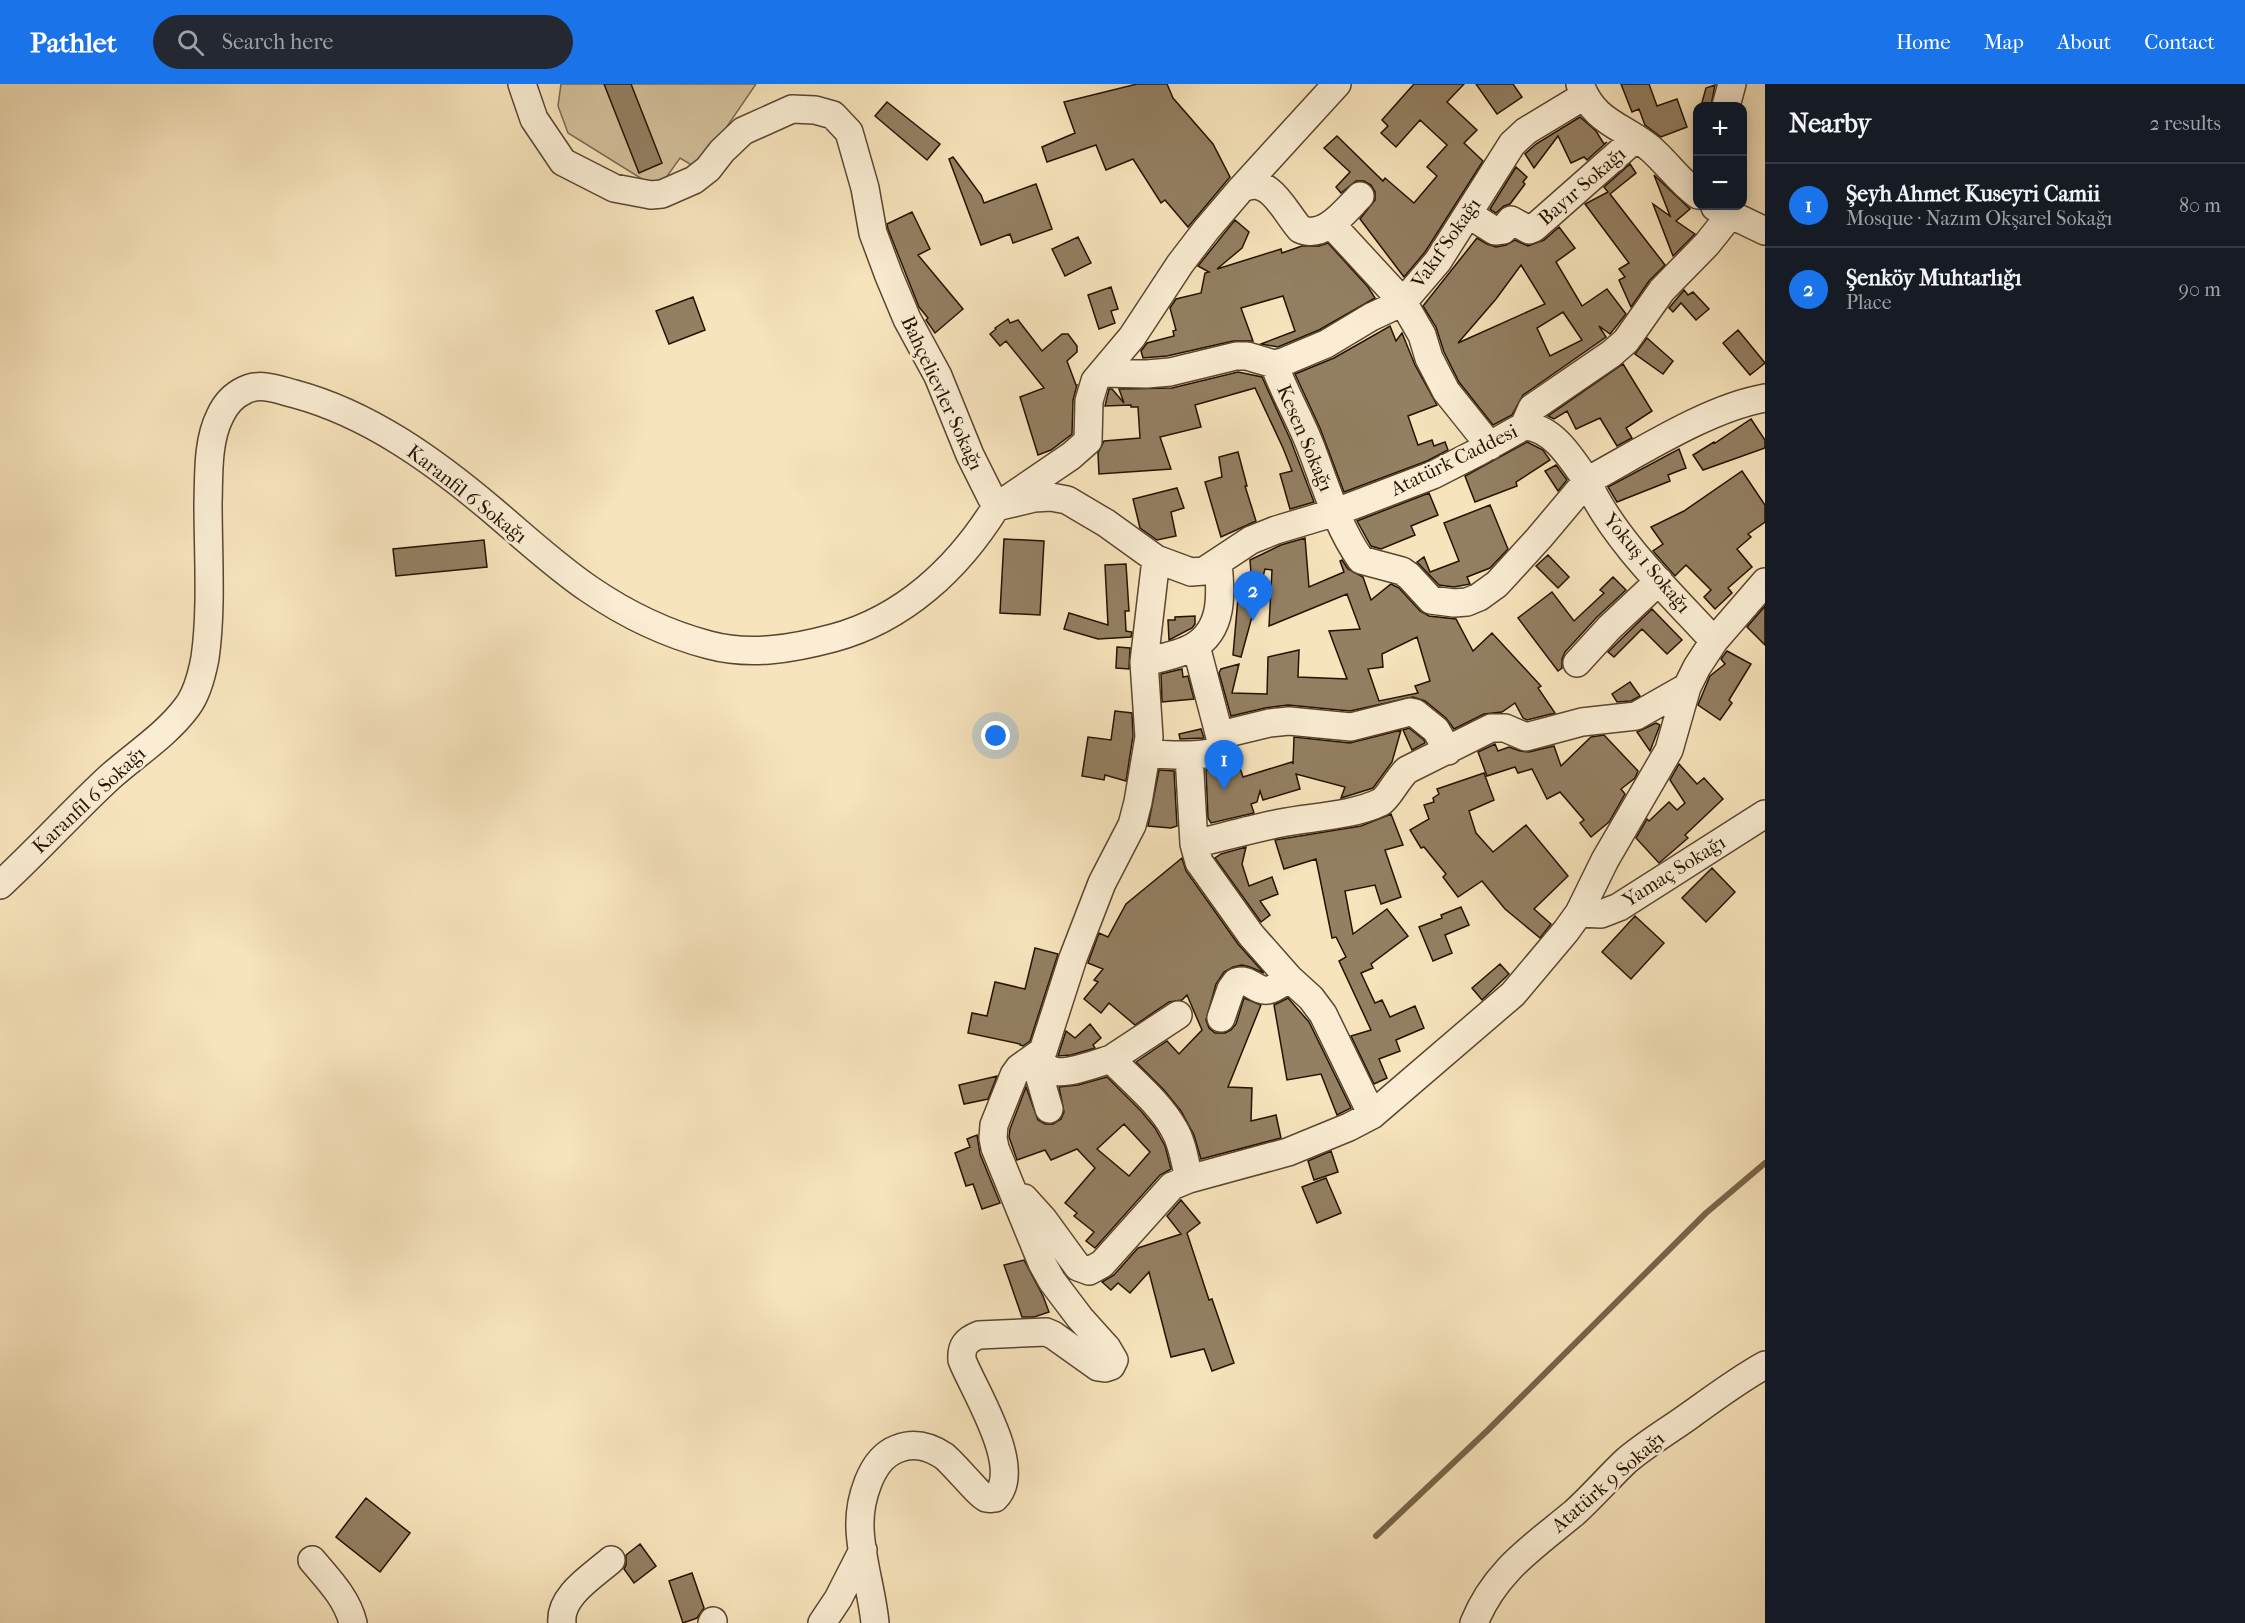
<!DOCTYPE html>
<meta charset="utf-8">
<style>
:root{--surface:#171b24;--page:#242831;--text:#f1f3f6;--muted:#9ea1a6;--line:#363941;--accent:#1a73e8}
body{margin:0;font-family:"IM FELL French Canon",serif;background:var(--page);color:var(--text)}
.controls{position:absolute;right:18px;top:18px;display:grid;overflow:hidden;border-radius:12px;box-shadow:0 3px 15px #0003}
.controls button{width:54px;height:54px;display:grid;place-items:center;padding:0;border:0;border-bottom:2px solid var(--line);background:var(--surface);color:var(--text);font:30px sans-serif}
.you{position:absolute;left:996px;top:652px;width:21px;height:21px;margin:-15px;border:4px solid #fff;border-radius:50%;background:#1a73e8;box-shadow:0 0 0 9px #1a73e833}
.badge{display:grid;place-items:center;width:39px;height:39px;border-radius:50%;background:var(--accent);color:#fff;font-size:20px;font-weight:700}
.pin{position:absolute;translate:-50% -50px;filter:drop-shadow(0 2px 3px #0008)}
.pin::after{content:'';position:absolute;top:32px;width:21px;height:18px;background:inherit;clip-path:polygon(0 0,100% 0,50% 100%)}
.list{margin:0;padding:0;list-style:none}
h2{display:flex;justify-content:space-between;align-items:center;height:78px;margin:0;padding:0 24px;font-size:26px}
h2 small{font-size:20px;font-weight:400;color:var(--muted)}
.list li{display:grid;grid-template-columns:39px 1fr auto;gap:18px;align-items:center;box-sizing:border-box;height:84px;padding:0 24px;border-top:2px solid var(--line)}
.list b{display:block;font-size:22px;white-space:nowrap}
.list p{margin:0;font-size:20px;white-space:nowrap;color:var(--muted)}
.list em{font-size:20px;font-style:normal;color:var(--muted)}
.icon{flex:none;width:33px;height:33px;fill:none;stroke:currentColor;stroke-width:2;stroke-linecap:round;stroke-linejoin:round}
.map{position:relative;flex:none;width:1765px;height:1539px;overflow:hidden}
header{display:flex;align-items:center;gap:36px;box-sizing:border-box;height:84px;padding:0 30px;background:var(--accent);color:#fff}
header strong{font-size:28px}
nav{display:flex;gap:33px;margin-inline-start:auto;font-size:21px}
.search{width:420px;height:54px;background:var(--page);display:flex;align-items:center;gap:15px;box-sizing:border-box;padding:0 21px;border-radius:33px;color:var(--muted);font-size:22px}
main{display:flex}
aside{flex:1;background:var(--surface)}
.map>svg:first-child{display:block}
.green{fill:#d3c09c;stroke:#7c694e;stroke-width:1.5}
.lines{fill:none;stroke-linecap:round;stroke-linejoin:round}
.stream{stroke:#79654b;stroke-width:6}
.building{fill:#937f62;stroke:#261201;stroke-width:1.5;fill-rule:evenodd}
.minor-casing{stroke:#5a4630;stroke-width:30}
.minor{stroke:#faedd3;stroke-width:27}
.labels{text-anchor:middle;dominant-baseline:central;stroke-width:5;stroke-linejoin:round;paint-order:stroke}
.street-label{font-size:20px;fill:#261201;stroke:#faedd3}
</style>
<header>
<strong>Pathlet</strong>
<div class="search"><svg class="icon" aria-label="search" viewBox="0 0 24 24"><circle cx="10" cy="10" r="6"/><path d="M15 15l6 6"/></svg>Search here</div>
<nav><a>Home</a><a>Map</a><a>About</a><a>Contact</a></nav>
</header>
<main>
<div class="map">
<svg width="1765" height="1539" viewBox="0 0 1765 1539">
<rect width="100%" height="100%" fill="#f7e4bc"/>
<filter id="stains"><feTurbulence type="fractalNoise" baseFrequency=".00333" numOctaves="4"/><feColorMatrix values="0 0 0 0 .2 0 0 0 0 .09 0 0 0 0 .02 0 0 0 .5 -.17"/></filter>
<radialGradient id="worn" r=".72"><stop offset=".6" stop-color="#630" stop-opacity="0"/><stop offset="1" stop-color="#630" stop-opacity=".3"/></radialGradient>
<path class="green" d="M561,0H756L698,85L680,74L658,105L568,49L558,22Z"/>
<g class="lines">
<path class="stream" d="M1376,1452L1488,1346L1706,1129L1765,1079"/>
</g>
<path class="building" d="M604,0H631L662,79L639,89Z
M1137,0H1167L1173,14L1213,60L1230,93L1188,143L1165,116L1161,119L1133,75L1106,86L1096,61L1047,78L1042,63L1075,49L1064,18Z
M1414,0H1464L1447,18L1477,46L1464,59L1483,77L1425,168L1404,193L1360,135L1375,116V108L1371,101L1364,97H1356L1341,109L1336,103L1350,88L1324,64L1337,52L1383,97L1385,94L1414,119L1437,92L1427,83L1447,61L1420,36L1396,63L1381,49L1388,42L1382,36Z
M1476,0H1513L1522,13L1497,30Z
M1621,0H1649L1657,22L1677,15L1687,43L1661,53L1645,41L1639,25L1632,28Z
M1715,1L1711,22H1701L1706,4Z
M887,18L940,60L927,76L875,32Z
M1580,33L1596,47L1604,60L1607,58L1587,76L1584,73L1571,79L1558,52L1534,84L1525,70L1536,60Z
M953,73L981,111L984,119L1036,100L1052,145L1013,159L1010,150L981,161L949,75Z
M1630,80L1636,89L1610,110L1665,181L1649,197L1631,223L1619,196L1625,193L1619,185L1629,179L1585,120L1608,108L1604,103Z
M1516,83L1527,93L1523,98L1525,100L1510,120L1504,122L1496,129L1490,125Z
M1654,91L1690,125L1676,137L1695,150L1673,172L1653,120L1670,132Z
M912,128L930,165L918,171L963,225L935,249L926,236L928,234L919,223L888,145L887,140Z
M1235,136L1249,148L1242,164L1217,185L1281,165L1282,169L1302,162H1319L1328,159L1368,203L1375,214L1319,246L1278,263L1261,260L1295,247L1283,212L1241,224L1253,257H1233L1167,272L1143,274L1141,267L1147,259L1174,252L1173,247L1176,246L1170,224L1176,215L1201,209L1205,189L1209,188L1198,182Z
M1559,143L1575,164L1556,178L1582,222L1607,205L1626,230L1610,250L1599,242L1606,253L1523,311L1512,331L1493,341L1459,298L1444,268L1436,243L1423,222L1477,154L1487,160L1496,163L1506,161L1515,156L1528,162L1544,156ZM1521,181L1545,220L1458,259L1496,215ZM1563,228L1582,256L1550,272L1537,244Z
M1078,153L1091,179L1065,192L1052,165Z
M1111,203L1118,225L1111,227L1115,239L1099,245L1088,211Z
M1684,206L1688,211L1693,208L1709,225L1696,236L1681,219L1673,228L1669,224Z
M693,213L705,246L669,260L656,227Z
M1008,235L1010,239L1018,236L1042,267L1062,250H1068L1077,262V268L1067,277L1076,301H1077L1073,316L1072,350L1051,366L1038,371L1020,313L1044,304L1006,257L1000,262L990,250L996,245L995,244Z
M1390,242L1396,257L1402,249L1415,281L1437,321L1408,332L1418,361L1432,356L1434,362L1445,358L1448,366L1427,377L1344,408L1320,344L1295,290L1334,274Z
M1738,246L1765,279L1750,291L1723,259Z
M1647,254L1673,277L1663,290L1635,270Z
M1623,280L1652,327L1626,344L1632,354L1617,362L1600,334L1576,345L1567,327L1554,335L1548,332Z
M1238,288L1262,293L1291,357L1314,418L1290,425L1280,390L1292,387L1283,364L1255,304L1195,321L1201,343L1160,353L1171,385L1099,390L1098,369L1104,357L1140,354L1138,323H1131V321L1105,322L1109,305H1112L1124,319L1119,305L1172,304Z
M1751,335L1765,356V364L1703,386L1693,371L1714,358L1715,359Z
M1527,358L1543,366L1550,376L1516,398L1517,402L1475,418L1465,392Z
M1679,365L1686,384L1668,391L1670,397L1617,418L1608,403Z
M1238,368L1247,402H1245L1256,437L1221,453L1205,398L1222,393L1219,373Z
M1556,381L1567,396L1558,407L1545,387Z
M1742,387L1765,421V438L1748,450L1751,453L1737,465L1752,483L1728,504L1732,509L1715,525L1704,513L1711,506L1686,481L1675,492L1653,467L1663,460L1651,443L1684,427Z
M1177,404L1184,424L1171,428L1176,452L1157,456L1140,444L1133,415Z
M1429,409L1438,431L1411,442L1415,451L1381,465L1371,462L1357,437Z
M1490,421L1508,465L1490,484L1467,493L1470,500L1454,503L1439,501L1417,478L1424,473L1430,488L1459,477L1444,439Z
M1305,454L1309,503L1344,488L1340,477L1342,476L1348,485L1363,493L1371,516L1391,500L1399,504L1420,527L1429,532L1456,535L1473,567L1492,549L1541,602L1538,604L1555,629L1527,636L1523,634L1515,619L1502,628L1484,630L1454,645L1446,634L1425,617L1413,613L1350,627L1288,621L1265,624L1231,632L1219,589L1221,585L1239,580L1232,609L1267,610L1268,573L1299,566L1298,593L1347,595L1329,547L1360,545L1347,510L1269,542L1272,486L1265,485L1241,573L1233,571L1238,514L1253,515L1250,476L1281,461ZM1417,553L1430,597L1415,602L1418,609L1379,617L1368,585L1383,583L1382,570Z
M1004,455L1044,457L1040,531L1000,529Z
M484,456L487,483L396,492L393,465Z
M1548,471L1569,493L1558,504L1536,482Z
M1126,480L1129,527H1125L1126,547L1132,548L1131,553L1098,555L1064,545L1069,529L1108,541L1105,481Z
M1613,493L1626,506L1597,533L1565,568L1562,575V584L1558,587L1518,534L1552,508L1574,537L1604,509L1600,506Z
M1765,522V561L1747,543Z
M1652,525L1682,556L1667,570L1642,545L1614,573L1608,568Z
M1195,532V540L1192,544L1169,556L1168,536H1175V533Z
M1117,563L1130,564L1129,585L1116,584Z
M1727,567L1751,580L1729,616L1732,619L1720,636L1698,621L1710,592L1725,580L1721,575Z
M1182,585L1183,593L1188,592L1194,615L1162,618L1161,590Z
M1630,598L1640,612L1631,617L1617,618L1612,610Z
M1115,627L1132,629L1133,652L1126,697L1105,691L1104,696L1082,692L1088,653L1111,656Z
M1656,639L1660,641L1650,667L1637,648Z
M1409,644L1424,656L1425,659L1412,666L1403,646Z
M1201,645L1204,654L1180,655L1179,650Z
M1401,646L1392,678L1373,704L1341,714L1345,703L1296,690L1300,705L1263,716L1260,707L1257,718L1251,720L1254,729L1211,739L1208,734L1206,686L1226,679L1232,675L1235,669L1243,693L1292,678L1293,680L1294,653L1350,659Z
M1604,651L1638,687L1635,694L1621,705L1625,710L1609,738L1591,753L1580,739L1584,736L1560,708L1547,715L1532,685L1518,689L1515,683L1487,692L1478,668L1495,660L1498,667L1509,663L1520,667L1529,668L1554,662L1561,682L1591,653Z
M1679,680L1697,700L1704,694L1723,715L1685,751L1688,754L1659,779L1636,754L1647,735L1649,737L1669,718L1677,726L1685,719L1670,696Z
M1159,686L1174,687L1177,742L1171,744L1148,742Z
M1484,689L1494,716L1469,727L1476,749L1493,768L1526,741L1568,792L1534,825L1551,840L1540,854L1505,825L1482,797L1458,813L1443,793L1446,790L1424,763L1421,764L1410,746L1429,735L1424,721L1434,718L1433,714L1439,710L1437,705Z
M1391,730L1403,761L1385,766L1401,813L1381,820L1375,801L1345,807L1353,850L1387,825L1408,852L1371,880L1373,884L1361,889L1375,919L1382,916L1390,933L1415,922L1424,944L1396,956L1400,967L1379,975L1387,994L1374,1000L1351,952L1371,946L1339,877L1346,873L1336,853L1332,854L1316,775L1284,785L1275,756L1361,742Z
M1246,763L1242,780L1249,802L1272,793L1278,810L1260,817L1270,831L1261,838L1215,774L1221,770Z
M1182,774L1186,787L1238,860L1264,889L1250,883L1242,881L1233,883L1224,888L1216,900L1206,936L1209,944L1215,949H1225L1231,946L1236,940L1244,914L1261,921L1228,1003L1252,1004L1251,1037L1276,1031L1281,1054L1201,1075L1194,1051L1181,1027L1164,1006L1136,978L1167,957L1179,970L1202,946L1187,911L1182,916L1169,918L1135,941L1109,919L1101,929L1084,915L1098,898L1094,896L1103,885L1088,879L1099,849L1108,853L1126,820Z
M1712,784L1735,808L1706,838L1682,814Z
M1461,823L1469,841L1445,851L1452,869L1433,877L1419,843L1442,834L1441,831Z
M1635,832L1664,859L1631,895L1602,868Z
M1035,864L1058,870L1030,957L1023,962L1020,961V960L968,949L972,929L987,932L995,898L1025,905Z
M1500,880L1509,890L1482,916L1472,904Z
M1288,914L1309,938L1351,1024L1337,1031L1321,990L1287,996L1274,921Z
M1090,940L1101,954L1093,961L1095,964L1071,971L1058,972L1066,947L1075,954Z
M997,992L988,1015L964,1020L959,1001Z
M1107,993L1141,1027L1155,1044L1165,1062L1171,1085L1160,1091L1095,1164L1086,1157L1094,1148L1074,1132L1077,1129L1065,1119L1095,1084L1077,1065L1051,1076L1045,1066L1017,1076L1009,1053L1010,1045L1026,1003L1038,1036L1045,1040H1053L1061,1035L1064,1028L1059,1003L1078,1001ZM1124,1040L1150,1068L1129,1092L1097,1065Z
M977,1051L980,1070L1000,1119L982,1125L973,1100L966,1102L955,1069L970,1063L967,1055Z
M1331,1067L1338,1088L1314,1096L1308,1077Z
M1326,1094L1341,1129L1317,1139L1302,1103Z
M1181,1116L1200,1139L1187,1149L1209,1216L1212,1215L1234,1279L1212,1287L1204,1265L1171,1273L1149,1188L1130,1209L1118,1199L1111,1206L1102,1198L1114,1191L1138,1164L1181,1150L1167,1132Z
M1024,1176L1043,1212L1049,1228L1034,1233H1022L1004,1181Z
M366,1414L410,1449L380,1488L336,1453Z
M640,1460L656,1482L634,1499L624,1485L626,1481V1471Z
M692,1489L704,1524L697,1534L683,1539L669,1497Z"/>
<g class="lines">
<defs>
<path id="minor" d="M522,0L534,35L563,78L614,104L651,111L662,110L694,96L708,85L722,67L743,47L792,25L815,26L833,31L849,48L865,104L873,149L889,192L907,235L938,292L970,371L996,423L1071,372L1088,357L1089,317L1095,297L1132,253L1180,180L1206,146L1241,105C1269,89 1284,127 1300,145C1324,156 1345,127 1360,112
M1580,0C1594,39 1622,41 1651,65C1667,79 1680,98 1698,111
M1726,22L1732,0
M1241,105L1337,0
M1715,123L1765,147
M1468,130L1495,147L1503,146L1511,136L1529,146L1534,144L1636,54
M1274,280C1284,308 1299,333 1310,361C1325,400 1337,442 1361,476L1402,487L1409,492L1431,516L1454,519L1467,518L1479,513L1497,500L1539,454L1587,397C1612,454 1672,511 1714,557
M1102,289L1147,290L1170,288L1236,272H1247L1274,280L1283,278L1326,260L1371,233L1403,218L1331,140
M1524,342L1532,324L1611,270L1626,257L1662,206L1707,160L1731,130
M1490,362L1446,307L1429,274L1422,251L1403,218L1438,177L1512,60L1526,47L1584,12
M1144,578L1156,475
M1577,579L1609,544L1659,497
M1220,651L1269,639L1289,637L1351,643L1410,628L1415,629L1436,646L1448,667
M1147,670C1166,670 1204,675 1220,665L1221,657L1196,562
M1189,671L1194,760L1199,778L1251,851L1289,894L1311,914L1323,930L1372,1031
M1194,760C1223,753 1252,745 1281,739C1311,733 1352,732 1381,718C1389,713 1397,695 1407,686L1491,644H1505L1526,653L1582,638L1636,632L1687,603
M0,801C38,766 73,727 111,692C136,670 167,650 187,623C197,610 202,590 205,574C212,525 208,469 208,419C209,391 207,358 220,332C225,321 234,311 245,306C261,298 279,306 295,310C369,330 434,377 491,425C523,452 554,481 589,505C624,529 667,550 709,561C750,572 792,565 833,554C904,535 958,484 996,423L1034,414L1051,413L1067,416L1106,439L1156,475L1191,488L1204,487L1251,456L1276,446L1336,428L1433,391L1478,368L1524,342C1553,343 1571,374 1587,397C1639,369 1708,324 1765,314
M1579,829L1601,830L1619,823L1765,730
M1221,934L1231,905L1236,898C1249,893 1256,908 1268,906C1275,905 1283,898 1289,894
M1034,974C1040,978 1047,985 1054,987C1067,991 1098,979 1111,975C1132,997 1159,1018 1174,1045C1183,1060 1185,1079 1189,1095
M1034,974L1049,1025
M1111,975L1178,931
M1024,1114L1043,1135L1078,1183L1089,1187L1102,1180L1172,1102L1189,1095L1288,1068L1349,1043L1372,1031L1513,910L1566,847L1579,829L1605,776L1669,666L1687,603L1697,583L1714,557L1765,498
M312,1476C328,1495 347,1514 353,1539
M562,1539C559,1512 593,1492 611,1476
M712,1539L713,1537
M822,1539L838,1515L863,1466
M875,1539C872,1507 861,1476 860,1444C859,1418 870,1375 897,1365C914,1358 929,1362 944,1372C954,1380 980,1412 986,1414C989,1415 992,1414 995,1414C1025,1385 974,1307 962,1276C961,1262 966,1256 979,1251L1046,1248L1053,1251L1098,1283L1105,1284L1111,1282L1114,1276L1107,1264L1080,1234L1052,1197L1042,1179L995,1064L993,1054L994,1041L1014,991L1019,984L1043,967L1073,874L1102,799L1132,741L1138,718L1149,653L1144,578C1160,574 1179,571 1193,563C1224,546 1221,508 1218,479
M1474,1539C1495,1487 1533,1463 1574,1429C1592,1413 1608,1394 1626,1377C1646,1360 1668,1347 1689,1332C1714,1314 1738,1296 1765,1281"/>
</defs>
<use href="#minor" class="minor-casing"/>
<use href="#minor" class="minor"/>
</g>
<g class="labels">
<g class="street-label">
<text transform="translate(1582 102) rotate(-41)">Bayır Sokağı</text>
<text transform="translate(1446 159) rotate(-55)">Vakıf Sokağı</text>
<text transform="translate(942 309) rotate(65)">Bahçelievler Sokağı</text>
<text transform="translate(1305 354) rotate(67)">Kesen Sokağı</text>
<text transform="translate(1454 376) rotate(-26)">Atatürk Caddesi</text>
<text transform="translate(467 410) rotate(38)">Karanfil 6 Sokağı</text>
<text transform="translate(1647 479) rotate(50)">Yokuş 1 Sokağı</text>
<text transform="translate(89 716) rotate(-43)">Karanfil 6 Sokağı</text>
<text transform="translate(1674 787) rotate(-32)">Yamaç Sokağı</text>
<text transform="translate(1608 1398) rotate(-41)">Atatürk 9 Sokağı</text>
</g>
</g>
<rect width="100%" height="100%" filter="url(#stains)"/>
<rect width="100%" height="100%" fill="url(#worn)"/>
</svg>
<div class="controls">
<button>+</button>
<button>−</button>
</div>
<div class="you"></div>
<div class="pin badge" style="left:1224px;top:706px">1</div>
<div class="pin badge" style="left:1253px;top:537px">2</div>
</div>
<aside>
<h2>Nearby<small>2 results</small></h2>
<ul class="list">
<li><span class="badge">1</span><div><b>Şeyh Ahmet Kuseyri Camii</b><p>Mosque · Nazım Okşarel Sokağı</p></div><em>80 m</em></li>
<li><span class="badge">2</span><div><b>Şenköy Muhtarlığı</b><p>Place</p></div><em>90 m</em></li>
</ul>
</aside>
</main>
